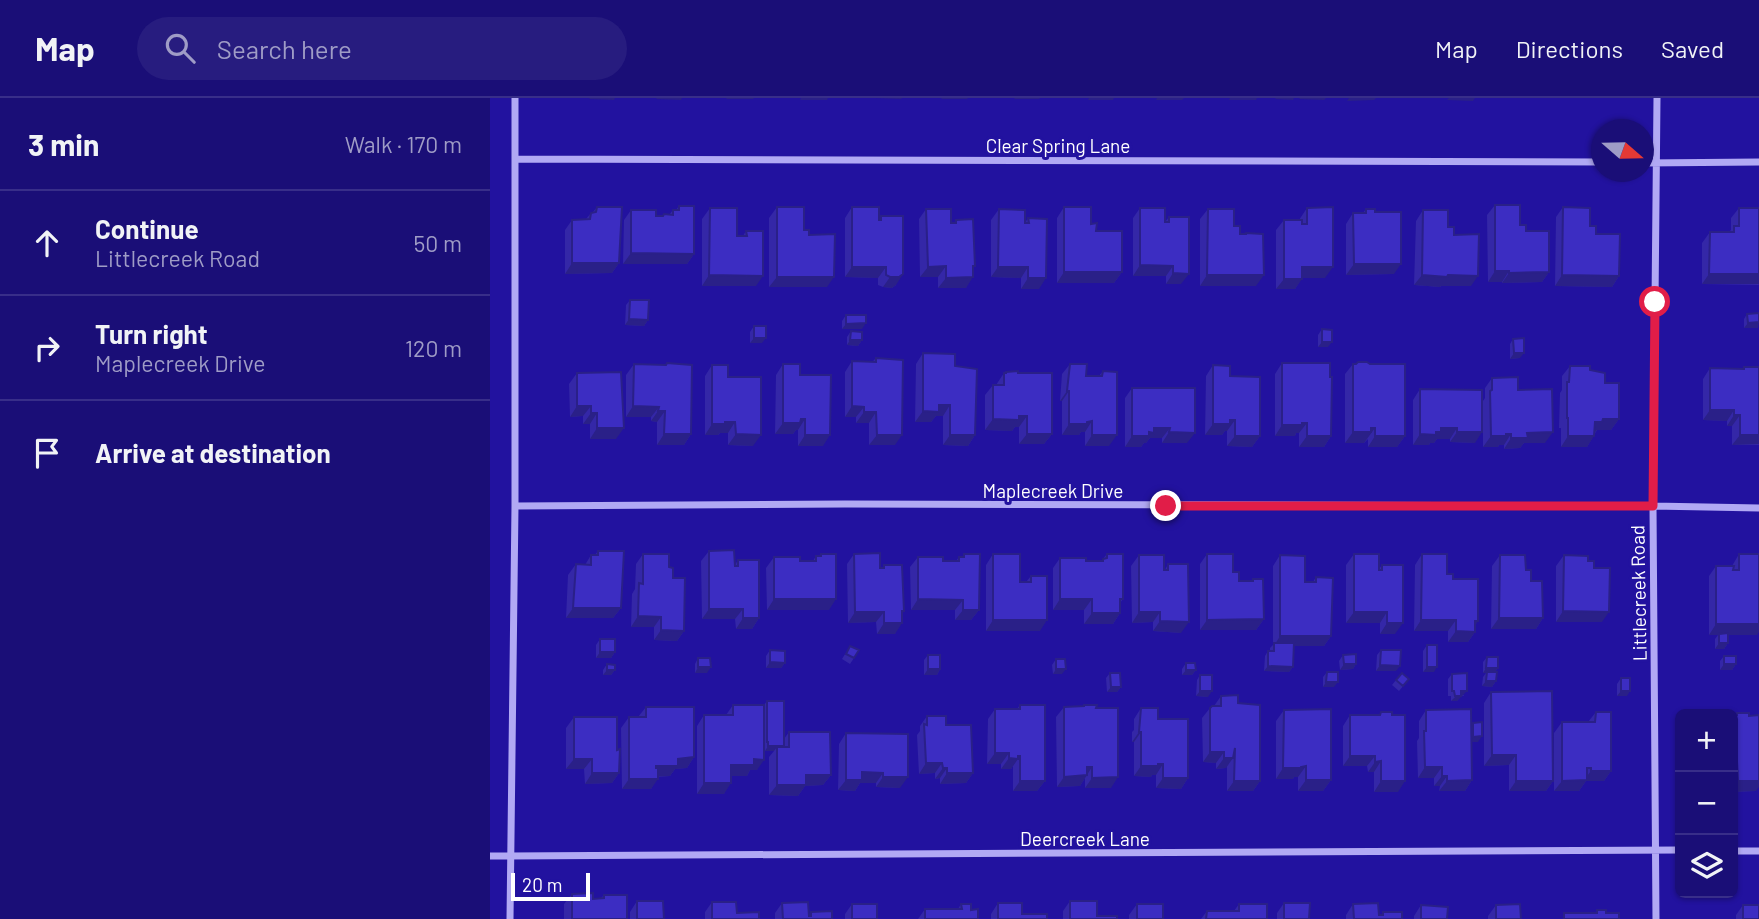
<!DOCTYPE html>
<meta charset="utf-8">
<style>
:root{--surface:#1a0e77;--page:#271c7f;--text:#f1f3f6;--muted:#9f9cc6;--line:#382e89}
body{margin:0;font-family:Barlow,sans-serif;background:var(--page);color:var(--text)}
.controls{position:absolute;right:21px;bottom:21px;display:grid;overflow:hidden;border-radius:10px;box-shadow:0 2px 5px #0004}
.controls button{width:63px;height:63px;display:grid;place-items:center;padding:0;border:0;border-bottom:2px solid var(--line);background:var(--surface);color:var(--text);font:35px sans-serif}
.compass{position:absolute;left:1101px;top:21px;width:63px;height:63px;border-radius:50%;background:var(--surface);box-shadow:0 2px 5px #0004;rotate:110deg}
.scale{position:absolute;left:21px;bottom:18px;width:79px;box-sizing:border-box;padding-left:7px;border:4px solid #fff;border-top:0;font-size:19px;line-height:24px;white-space:nowrap;color:#fff;-webkit-text-stroke:5px #22129f;paint-order:stroke}
.stop{position:absolute;width:21px;height:21px;margin:-16px;border:5px solid #e11d48;border-radius:50%;background:#fff}
.stop.end{background:#e11d48;border-color:#fff;box-shadow:0 2px 7px #0008}
.list{margin:0;padding:0;list-style:none}
h2{display:flex;justify-content:space-between;align-items:center;height:91px;margin:0;padding:0 28px;font-size:30px}
h2 small{font-size:23px;font-weight:400;color:var(--muted)}
.list li{display:grid;grid-template-columns:46px 1fr auto;gap:21px;align-items:center;box-sizing:border-box;height:105px;padding:0 28px;border-top:2px solid var(--line)}
.list b{display:block;font-size:26px;white-space:nowrap}
.list p{margin:0;font-size:23px;white-space:nowrap;color:var(--muted)}
.list em{font-size:23px;font-style:normal;color:var(--muted)}
.icon{flex:none;width:38px;height:38px;fill:none;stroke:currentColor;stroke-width:2;stroke-linecap:round;stroke-linejoin:round}
.map{position:relative;flex:none;width:1269px;height:821px;overflow:hidden}
header{display:flex;align-items:center;gap:42px;box-sizing:border-box;height:98px;padding:0 35px;background:var(--surface);border-bottom:2px solid var(--line)}
header strong{font-size:33px}
nav{display:flex;gap:38px;margin-inline-start:auto;font-size:24px}
.search{width:490px;height:63px;background:var(--page);display:flex;align-items:center;gap:18px;box-sizing:border-box;padding:0 24px;border-radius:38px;color:var(--muted);font-size:26px}
main{display:flex}
aside{flex:1;background:var(--surface)}
.map>svg:first-child{display:block}
.lines{fill:none;stroke-linecap:round;stroke-linejoin:round}
.minor{stroke:#b1a9f4;stroke-width:7}
.wall{fill:#3427a7}
.shaded-wall{fill:#2a2088}
.building{fill:#3c2dc2;stroke:#2a2088;stroke-width:2}
.route{stroke:#e11d48;stroke-width:9}
.labels{text-anchor:middle;dominant-baseline:central;stroke-width:6;stroke-linejoin:round;paint-order:stroke}
.street-label{font-size:19px;fill:#fff;stroke:#22129f}
</style>
<header>
<strong>Map</strong>
<div class="search"><svg class="icon" aria-label="search" viewBox="0 0 24 24"><circle cx="10" cy="10" r="6"/><path d="M15 15l6 6"/></svg>Search here</div>
<nav><a>Map</a><a>Directions</a><a>Saved</a></nav>
</header>
<main>
<aside>
<h2>3 min<small>Walk · 170 m</small></h2>
<ul class="list">
<li><svg class="icon" aria-label="ahead" viewBox="0 0 24 24"><path d="M12 20V5M6 11l6-6 6 6"/></svg><div><b>Continue</b><p>Littlecreek Road</p></div><em>50 m</em></li>
<li><svg class="icon" aria-label="right" viewBox="0 0 24 24"><path d="M7 20v-9h11M14 6l5 5-5 5"/></svg><div><b>Turn right</b><p>Maplecreek Drive</p></div><em>120 m</em></li>
<li><svg class="icon" aria-label="arrive" viewBox="0 0 24 24"><path d="M6 21V4h12l-3 4 3 4H6"/></svg><div><b>Arrive at destination</b></div></li>
</ul>
</aside>
<div class="map">
<svg width="1269" height="821" viewBox="0 0 1269 821">
<rect width="100%" height="100%" fill="#22129f"/>
<g class="lines">
<path class="minor" d="M25,61L1112,64
M1154,65L1269,64
M25,408L355,406L1163,408L1269,410
M1243,753H1269
M0,758L1190,752
M20,821L25,408V0
M1166,821L1163,408L1167,0"/>
</g>
<path class="wall" d="M1005,107L1036,133L1059,174L1052,184L1012,185V184H998L997,117Z
M189,108L204,156L197,166H133L134,122L141,112L166,118H172L174,116L179,117L183,112H186Z
M107,109L129,165L122,175L75,176V132L82,122L96,121L101,115L103,114Z
M287,109L319,137L337,189H279V120Z
M362,109L389,122L391,118L406,187L402,190L393,189L388,187V180L355,179V120Z
M574,109L601,126L606,133L632,174L624,185H567V120Z
M1073,109L1100,128L1106,136L1129,178L1122,189L1065,188L1066,119Z
M220,110L247,138H253L256,133L266,188H212V121Z
M650,110L675,124L679,119L691,186H676V178H643V120Z
M817,110L835,180H812L805,191H786V132L794,122H809Z
M1249,110L1269,187L1212,186V145L1220,134H1239L1241,132V120Z
M436,111L461,125H464L466,122L483,170L476,190H448V179H430L429,121Z
M509,111L535,125L538,120L549,191H531V180L501,179V122Z
M718,111L744,128L750,136H755L756,135L766,188H710V121Z
M876,111L885,114L904,176L856,177V126L863,115H873Z
M933,112L958,129L964,137L981,188H951L950,189L924,187L926,123Z
M140,202L158,222L154,228L135,227L136,207Z
M1257,216L1268,230H1254V221Z
M356,217L372,231H352V223Z
M264,228L272,245H260V234Z
M832,231L838,249H828V237Z
M361,233L372,242L368,248L357,247V239Z
M1023,241L1030,260L1020,261V246Z
M433,255L465,268L485,337L478,348L453,347V318H446L441,324H425L426,266Z
M386,260L405,347H379V325H366V319H355V274L362,263H383Z
M177,265L201,336L194,347H167V324L161,323V319H136V277L144,266L175,267Z
M792,265L841,338L834,349H809V335H806L805,338H785V276Z
M293,266L310,277L333,348H308V332H306L303,336H285L286,277Z
M580,266L596,278H609L613,273L619,348H595V334H591L589,337H572V303H570L572,276Z
M863,266L915,338L907,349H878V341L874,345H855V276Z
M222,267L238,279L263,348L238,347V335H230L228,337H215V278Z
M723,267L740,278L770,338L762,349L737,348V333H735L732,337H715L716,278Z
M1080,268L1100,272L1115,285L1129,321L1121,332H1107L1097,349H1071V330H1069L1070,295L1072,292V278Z
M1254,269L1269,347H1242V328H1237V323L1213,322V281L1220,270L1253,271Z
M516,274L528,275L562,336L554,346H529V329H525L522,333L495,332V297L503,287H506L514,275Z
M87,275L126,341H100V326H93V318L80,319L79,286Z
M1002,280L1028,292L1055,345H1034L1030,350L1014,351V347H1009L1008,349H993V303L995,300V290Z
M642,290L697,345H672V340H660L656,345H654L651,349H635V300Z
M930,291L985,345L960,344V341H947L944,345H940L939,347H923V302Z
M108,453L131,510L123,520H76L78,477L86,466L95,467L101,457H105Z
M219,453L245,467L248,462L269,520L262,531H246L245,521H212L211,463Z
M153,456L179,469L183,480L194,533L187,543L164,542V529H141L142,496L145,491L146,466Z
M331,456L339,512H277L276,470L284,459L310,463H323L326,458H329Z
M364,456L390,470H392L394,467L412,516L405,536H387L386,524L358,525L357,466Z
M474,456L489,512L481,522H465V512H421L420,469L428,459L453,463H466L469,459H472Z
M503,456L530,484H536L541,478L550,533H496V467Z
M617,456L633,501L630,505V515L623,526H594V512H563V470L570,460L596,463H611Z
M717,456L743,474L749,483H761L763,481L774,521L766,532H710V466Z
M864,456L889,471L892,467L905,536H890V525H856V467Z
M932,456L963,481L988,523L985,527V534L978,544H958V533H924L925,467Z
M1249,456L1267,537H1238V545L1234,551H1225V541L1228,537H1219V478L1226,468H1242Z
M649,457L675,472L678,466L691,535L663,533V524L642,525L641,468Z
M790,457L815,484H823L826,479L841,521V538L834,548H804L803,569L799,574L774,573L775,558L778,553H780V550L783,547V468Z
M1010,457L1036,472L1041,483L1053,520L1046,531H1001L1002,468Z
M1074,457L1098,463L1104,470L1112,524H1066V468Z
M110,541L125,554L121,560H106V547Z
M937,547L944,574H933V553Z
M360,548L364,560L360,566L352,561Z
M280,552L295,565L291,570H276V558Z
M891,552L906,573H886L887,557Z
M438,557L450,571L447,577H434V562Z
M853,557L866,566L863,571L850,572L849,563Z
M1234,558L1246,566L1242,572H1230V563Z
M997,559L1008,570L1005,574L1006,583L1002,589L992,588L993,579L996,575H993V564Z
M208,560L217,575H205V566Z
M566,561L572,576H563L562,567Z
M696,565L706,572L702,577H692V571Z
M117,566L125,572L121,577H113V572Z
M837,574L844,589H833V579Z
M620,575L631,589L627,594H617L616,580Z
M962,576L974,598H971L967,603H961V598H958V581Z
M710,577L718,599L706,598L707,582Z
M1131,580L1137,598H1127V586Z
M906,582L915,586L909,593L902,587Z
M1001,594L1063,683L1056,693H1019V667L994,668V605Z
M731,598L748,605L770,683L763,693H737V668L736,670L726,671V665L713,664L712,620L720,610L724,608Z
M277,603L294,641L299,634L341,677L333,687L315,688L308,698L279,697V659L284,653H275L267,672H260L257,678H241L234,696H207V628L214,617H236L243,607H274Z
M530,607L555,683L547,693H523V668L521,671H511V666H497L498,621L505,611H527Z
M594,607L621,690H595V680L590,688L567,689L566,619L574,609L593,608Z
M156,609L204,659L197,670L185,671L180,678L168,679L161,691H132L131,630L139,619H148Z
M651,610L668,621L698,680L691,691L666,690V677H662L661,679L644,678V644H642V634L644,632V621Z
M794,612L841,682L833,693H808V679H804L803,681H786V623Z
M936,612L981,627L983,625L988,644H982V682L975,693H949L950,688H944V680H928L927,643L929,640V623Z
M891,614L908,694H884V674H878L877,668H853V628L860,617H889Z
M1106,614L1121,673L1114,683H1096L1089,693H1064V635L1072,624H1098Z
M1247,615L1266,693L1243,694V617H1245Z
M437,618L456,627L483,675L476,685L450,686V680L445,681V675L429,676L427,637L430,633V628Z
M84,619L127,652L129,675L122,685L95,686L94,671H76V630Z
M356,635L410,690L386,689V685H370L365,693L348,692L349,646Z
M82,796L103,801L111,800L114,797L137,821H74V806Z
M147,803L174,821H140V814Z
M580,803L607,818L627,821H573V813Z
M222,804L247,815L269,821H215V814Z
M292,805L318,818L321,814L342,821H285V815Z
M508,805L532,816L557,821H501V816Z
M794,805L819,821H787V815Z
M362,806L387,821H355V816Z
M471,806L481,812L488,821H428L435,811H468Z
M647,806L673,821H639V817Z
M749,806L777,821H711L717,813H744Z
M863,806L889,817H891L893,814L912,821H856V817Z
M931,807L957,821H924V818Z
M1006,807L1031,821H998V818Z
M1253,807L1269,821H1246V817Z"/>
<path class="shaded-wall" d="M100,0H125L124,2L99,1Z
M167,0H192L191,2L166,1Z
M237,0H264L263,1H236Z
M311,0H338L337,2H310Z
M386,0H412L411,1Z
M452,0H478L477,1H451Z
M525,0H550L549,1H524Z
M599,0H624L623,2H598Z
M667,0H694L692,2H666Z
M740,0H767L766,2H739Z
M786,0H804L803,2L785,1Z
M810,0H836L834,2L809,1Z
M859,0H886L884,2L857,3Z
M959,0H985L983,3L957,2Z
M141,155L204,156L197,166H133Z
M82,165H129L122,175L75,176Z
M864,166H911L904,176L856,177Z
M650,167L683,168L676,178H643Z
M456,168L448,179H430L438,169Z
M362,169H396L388,180L355,179Z
M508,169H538L531,180L501,179Z
M812,169H843L835,180H805Z
M1005,173H1019L1012,184H998Z
M574,174H632L624,185H567Z
M1059,174L1052,184L1012,185L1019,175Z
M683,175L699,176L691,186H676Z
M413,176L406,187L402,190L393,189L400,179Z
M1219,176H1269V186H1212Z
M219,177L273,178L266,188H212Z
M717,177H774L766,188H710Z
M932,177H958L988,178L981,188H951L950,189L924,187Z
M1072,177L1129,178L1122,189L1065,188Z
M287,179H344L337,189H279Z
M483,179L476,190H448L456,180Z
M538,180H556L549,191H531Z
M794,181H812L805,191H786Z
M139,221L158,222L154,228L135,227Z
M1269,224L1268,230H1254L1258,225Z
M376,225L372,231H352L356,226Z
M264,240H276L272,245H260Z
M360,242H372L368,248L357,247Z
M832,244H842L838,249H828Z
M1024,255H1034L1030,260L1020,261Z
M577,293H579L572,303H570Z
M449,307H460L453,318H446L441,324H425L433,313Z
M87,308H101L93,318L80,319Z
M143,308L169,309L161,319H136Z
M362,308L374,309L366,319H355Z
M1220,312H1244L1237,323L1213,322Z
M168,313H175L167,324L161,323Z
M374,314H386L379,325H366Z
M101,315H107L100,326H93Z
M1244,317H1250L1242,328H1237Z
M529,318H537L529,329H525L522,333L495,332L503,321Z
M311,321H315L308,332H306L303,336H285L293,325Z
M1113,321H1129L1121,332H1107L1105,334V324Z
M740,322H745L737,333H735L732,337H715L723,326Z
M602,323L595,334H591L589,337H572L579,326Z
M235,324H245L238,335H230L228,337H215L222,326Z
M817,325L809,335H806L805,338H785L792,327Z
M107,330H134L126,341H100Z
M664,330H680L672,340H660L656,345H654L651,349H635L642,338Z
M881,330H885L874,345H855L863,334Z
M951,330H967L960,341H947L944,345H940L939,347H923L930,336Z
M679,334L705,335L697,345H672Z
M967,334H992L985,345L960,344Z
M1063,334L1055,345H1034L1030,350L1014,351L1021,340L1037,335Z
M174,336H201L194,347H167Z
M246,336L271,337L263,348L238,347Z
M537,336H562L554,346H529Z
M1016,336H1021L1014,347H1009L1008,349H993L1001,338Z
M315,337H340L333,348H308Z
M387,337H412L405,347H379Z
M460,337H485L478,348L453,347Z
M602,337H627L619,348H595Z
M1250,337H1269V346L1242,347Z
M745,338H770L762,349L737,348Z
M817,338H841L834,349H809Z
M885,338H915L907,349H878Z
M1078,338H1104L1097,349H1071Z
M284,501H346L339,512H277Z
M428,501L473,502L465,512H421Z
M570,501H602L594,512H563Z
M83,510H131L123,520H76Z
M219,511H253L245,521H212Z
M473,512H489L481,522H465Z
M1073,513L1119,514L1112,524H1066Z
M365,514H394L386,524L358,525Z
M649,514H670L663,524L642,525Z
M864,514H897L890,525H856Z
M602,515H630L623,526H594Z
M148,518L171,519L164,529H141Z
M253,520H269L262,531H246Z
M1009,520H1053L1046,531H1001Z
M774,521L766,532H710L717,522Z
M503,522H557L550,533H496Z
M931,522H966L958,533H924Z
M670,523L699,524L691,535L663,533Z
M985,523H988L981,533L985,534L978,544H958L966,533Z
M394,525H412L405,536H387Z
M897,525H913L905,536H890Z
M1226,526H1269V534L1267,537H1219Z
M171,532L194,533L187,543L164,542Z
M790,538H841L834,548H784Z
M1229,545H1238L1234,551H1225Z
M110,554H125L121,560H106Z
M280,564L295,565L291,570H276Z
M854,566H866L863,571L850,572Z
M1234,566H1246L1242,572H1230Z
M890,567L910,568L906,573H886Z
M778,568L803,569L799,574L774,573Z
M208,569H221L217,575H205Z
M937,569H947L944,574H933Z
M996,570H1008L1004,575H993Z
M438,571H450L447,577H434Z
M566,571H576L572,576H563Z
M117,572H125L121,577H113Z
M696,572H706L702,577H692Z
M996,583H1006L1002,589L992,588Z
M836,584H848L844,589H833Z
M621,589H631L627,594H617Z
M710,593H722L718,599L706,598Z
M971,593H977L967,603H961Z
M1131,593H1140L1137,598H1127Z
M649,634H651L644,644H642Z
M992,638L988,644H979L983,639Z
M278,648H294L290,653L287,649L284,653H275Z
M720,654H734L726,665L713,664Z
M505,655H519L511,666H497Z
M1002,657H1026L1019,667L994,668Z
M528,658H530L521,671H511L519,660Z
M860,658H885L877,668H853Z
M204,659L197,670L185,671L180,678L159,679L166,668L188,661Z
M734,660H743L736,670L726,671Z
M84,661H102L94,671H76Z
M264,661L274,662L267,672H260L257,678H234L241,667Z
M891,663L884,674H878L885,664Z
M436,665H452L445,675L429,676Z
M668,666H673L666,677H662L661,679L644,678L651,668Z
M816,668L808,679H804L803,681H786L793,670Z
M597,669H602L590,688L567,689L574,679Z
M935,669H952L944,680H928Z
M453,670H457L450,680L445,681Z
M1101,673H1121L1114,683H1096L1089,693H1064L1072,683L1094,682Z
M372,674L393,675L386,685H370L365,693L348,692L356,682Z
M102,675H129L122,685L95,686Z
M457,675H483L476,685L450,686Z
M316,677H341L333,687L315,688L308,698L279,697L287,687Z
M952,678H957L950,688H944Z
M393,679H418L410,690L386,689Z
M628,679L621,690H595L602,680Z
M673,680H698L691,691L666,690Z
M139,681H168L161,691H132Z
M816,682H841L833,693H808Z
M982,682L975,693H949L957,683Z
M530,683H555L547,693H523Z
M744,683H770L763,693H737Z
M891,683H915L908,694H884Z
M1026,683H1063L1056,693H1019Z
M1248,683H1269V689L1266,693L1243,694V691Z
M214,685H241L234,696H207Z"/>
<path class="building" d="M1005,107H1030V127H1036V133H1059V174L1019,175V173H1005Z
M189,108H204V156L141,155V112H166V118H173L174,116L183,117V112H189Z
M107,109H132L129,165H82V122L100,121L101,115L106,114Z
M287,109H314V132H319V137L345,136L344,179H287Z
M362,109H389V122H391V118H413V176L409,179H400L396,177V169H362Z
M574,109H601V126L607,125L606,133H632V174H574Z
M843,109V169H812V181H794V122H812V126H817V110Z
M1073,109L1100,110V128H1106V136H1130L1129,178L1072,177Z
M220,110H247V138H257L256,133H273V178L219,177Z
M650,110H675V124H679V119H699V176L683,175V168L650,167Z
M1249,110H1269V176H1219L1220,134H1244V128H1249Z
M436,111H461V125H466V122L483,121L485,168H483V179L456,180V168L438,169Z
M509,111L535,112V125H539L538,120L557,121L556,180H538V169H508Z
M718,111H744V128H750V136H756V135L773,136L774,177H717Z
M876,111H885V114H911V166H864L863,115H876Z
M933,112H958V129H964V137L989,136L988,178L958,177L957,179L932,177Z
M140,202H159L158,222L139,221Z
M1269,215V224L1258,225L1257,216Z
M356,217H376V225L356,226Z
M264,228H276V240H264Z
M832,231L842,232V244H832Z
M361,233L372,234V242H360Z
M1034,240V255H1024L1023,241Z
M433,255L465,256V268L487,271L485,337H460V307H449V314L433,313Z
M386,260L413,262L412,337H387L386,314H374V309L362,308V263L386,264Z
M868,264H877L880,266H915V338H885V330H881V334H863V266H866Z
M177,265L202,267L201,336H174L175,313H168L169,309L143,308L144,266L176,267Z
M792,265H840V279H842L841,338H817V325H812V327H792Z
M293,266H310V277H341L340,337H315V321H311L310,325H293Z
M580,266H597L596,278H612L613,273L627,274V337H602V323L597,324V326H579V293H577Z
M222,267H238V279H271V337L246,336L245,324H235V326H222Z
M723,267L740,268V278L770,279V338H745V322H740V326H723Z
M1080,268H1100V272L1115,275V285H1129V321H1113L1112,324H1105L1104,338H1078V320H1077V284H1079Z
M1254,269H1269V337H1250V317H1244V312H1220V270L1254,271Z
M528,273V275H562V336H537V318H529V322L503,321V287H514V275H516V274Z
M131,274L134,330H107V315H101V308H87V275Z
M1028,279V292L1062,291L1063,334L1037,335L1038,340H1021V336H1016V338H1001L1000,293L1002,292V280Z
M642,290H705V335L679,334L680,330H664V335L659,334V338H642Z
M930,291L992,292V334H967V330H951V334H946V337L930,336Z
M244,452L245,468H248V462H269V520H253V511H219V453Z
M108,453H134L131,510H83L86,466L101,467V457H108Z
M390,455V470H394V467H412L414,513H412V525H394V514H365L364,456Z
M153,456H179V469L183,470V480H195L194,533L171,532V519L148,518L149,485L153,486Z
M331,456H346V501H284V459H310V463H326V458H331Z
M474,456H490L489,512H473V502L428,501V459H453V463H469V459H474Z
M503,456H530V484H541V478H557V522H503Z
M617,456H633V501H630V515H602V501H570V460H596V463H613V461L617,460Z
M717,456H743V474H749V483H763V481H773L774,521L717,522Z
M864,456H889V472H892V467H913V525H897V514H864Z
M932,456H957V476H963V481H988V523H985V534L966,533V522H931Z
M1249,456H1269V526H1226V468H1244L1243,472H1249Z
M649,457H674V472H678V466H698L699,524L670,523V514H649Z
M790,457L815,458V484H826V479L843,480L841,538H790Z
M1010,457H1035L1036,472H1041V483H1052L1053,520H1009Z
M1074,457L1098,458V463H1104V470H1120L1119,514L1073,513Z
M1238,535V545H1229V536Z
M110,541H125V554H110Z
M784,545H804L803,569L778,568V553H784Z
M937,547H947V569H937Z
M360,548L369,552L364,560L356,556Z
M280,552L295,553V565L280,564Z
M891,552H911L910,568L890,567Z
M866,556V566H854L853,557Z
M438,557H450V571H438Z
M1234,558H1246V566H1234Z
M997,559H1008V570H996Z
M208,560H220L221,569H208Z
M566,561H575L576,571H566Z
M696,565H705L706,572H696Z
M117,566L125,567V572H117Z
M837,574H848V584H836Z
M997,574H1007L1006,583H996Z
M620,575H630L631,589H621Z
M912,575L919,581L913,588L906,582Z
M977,575V593H971V598H965L964,593H962V576Z
M710,577H722V593H710Z
M1131,580H1140V593H1131Z
M1062,593L1063,683H1026V657H1002L1001,594Z
M748,597V605L770,607V683H744L745,650L743,660H734V654H720V610L722,608H731V598Z
M277,603H294V648H278V644H277Z
M243,607H274V662L264,661V667H241V685H214V617H243Z
M530,607H555V683H530V658H528V661L519,660V655H505V611H530Z
M594,607H607L606,610H628V679L602,680V669H597V677L574,679V609L594,608Z
M156,609H204V659L188,661V668H166V670H168V681H139V619H156Z
M651,610H668V621H698V680H673V666H668V668H651V634H649Z
M841,611V682H816V668L811,669V670H793L794,612Z
M981,611L982,682L957,683V678H952V669H935L934,633H936V612Z
M891,614H902V617H915V683H891V663L885,664V658H860V617H890Z
M1106,614H1121V673H1101V670H1097V682L1072,683V624H1105Z
M1247,615H1259V618L1269,617V683H1248L1247,664H1243V617H1247Z
M437,618H456V627H481L483,675H457V670H453L452,665H436L434,626L437,627Z
M84,619H127V652L130,651L129,675H102V661H84Z
M992,624V638L983,639V625Z
M299,634H340L341,677H316V687H287V649H299Z
M356,635L418,636V679H393V675L372,674V682H356Z
M103,795V801L114,800V797H137V821H82V796Z
M147,803H173L174,821H147Z
M580,803H607V818H627V821H580Z
M222,804H246L247,815L269,814V821H222Z
M318,804L319,818H321V814L342,813V821H293L292,805Z
M508,805H532V816H557V821H508Z
M794,805H820L819,821H794Z
M888,805L889,817H893V814H912V821H864L863,806Z
M362,806H387V821H362Z
M471,806H481V812L488,811V821H435V811H472Z
M647,806H673V821H647Z
M749,806H777V821H716L717,813H749Z
M1030,806L1031,821H1006V807Z
M931,807L958,809L957,821H931Z
M1253,807H1269V821H1253Z
M1107,812H1116V815H1129V821H1074V815H1107Z"/>
<g class="lines">
<path class="route" d="M676,408H1163L1165,204"/>
</g>
<g class="labels">
<g class="street-label">
<text x="568" y="47">Clear Spring Lane</text>
<text x="563" y="392">Maplecreek Drive</text>
<text transform="translate(1148 495) rotate(-91)">Littlecreek Road</text>
<text x="595" y="740">Deercreek Lane</text>
</g>
</g>
</svg>
<div class="controls">
<button>+</button>
<button>−</button>
<button><svg class="icon" aria-label="layers" viewBox="0 0 24 24"><path d="M12 4l9 5-9 5-9-5zM3 14l9 5 9-5"/></svg></button>
</div>
<svg class="compass" viewBox="-18 -18 36 36"><path d="M0-13l5 13h-10z" fill="#e53935"/><path d="M0 13l5-13h-10z" fill="#9f9cc6"/></svg>
<div class="scale">20 m</div>
<div class="stop" style="left:1165px;top:204px"></div>
<div class="stop end" style="left:676px;top:408px"></div>
</div>
</main>
